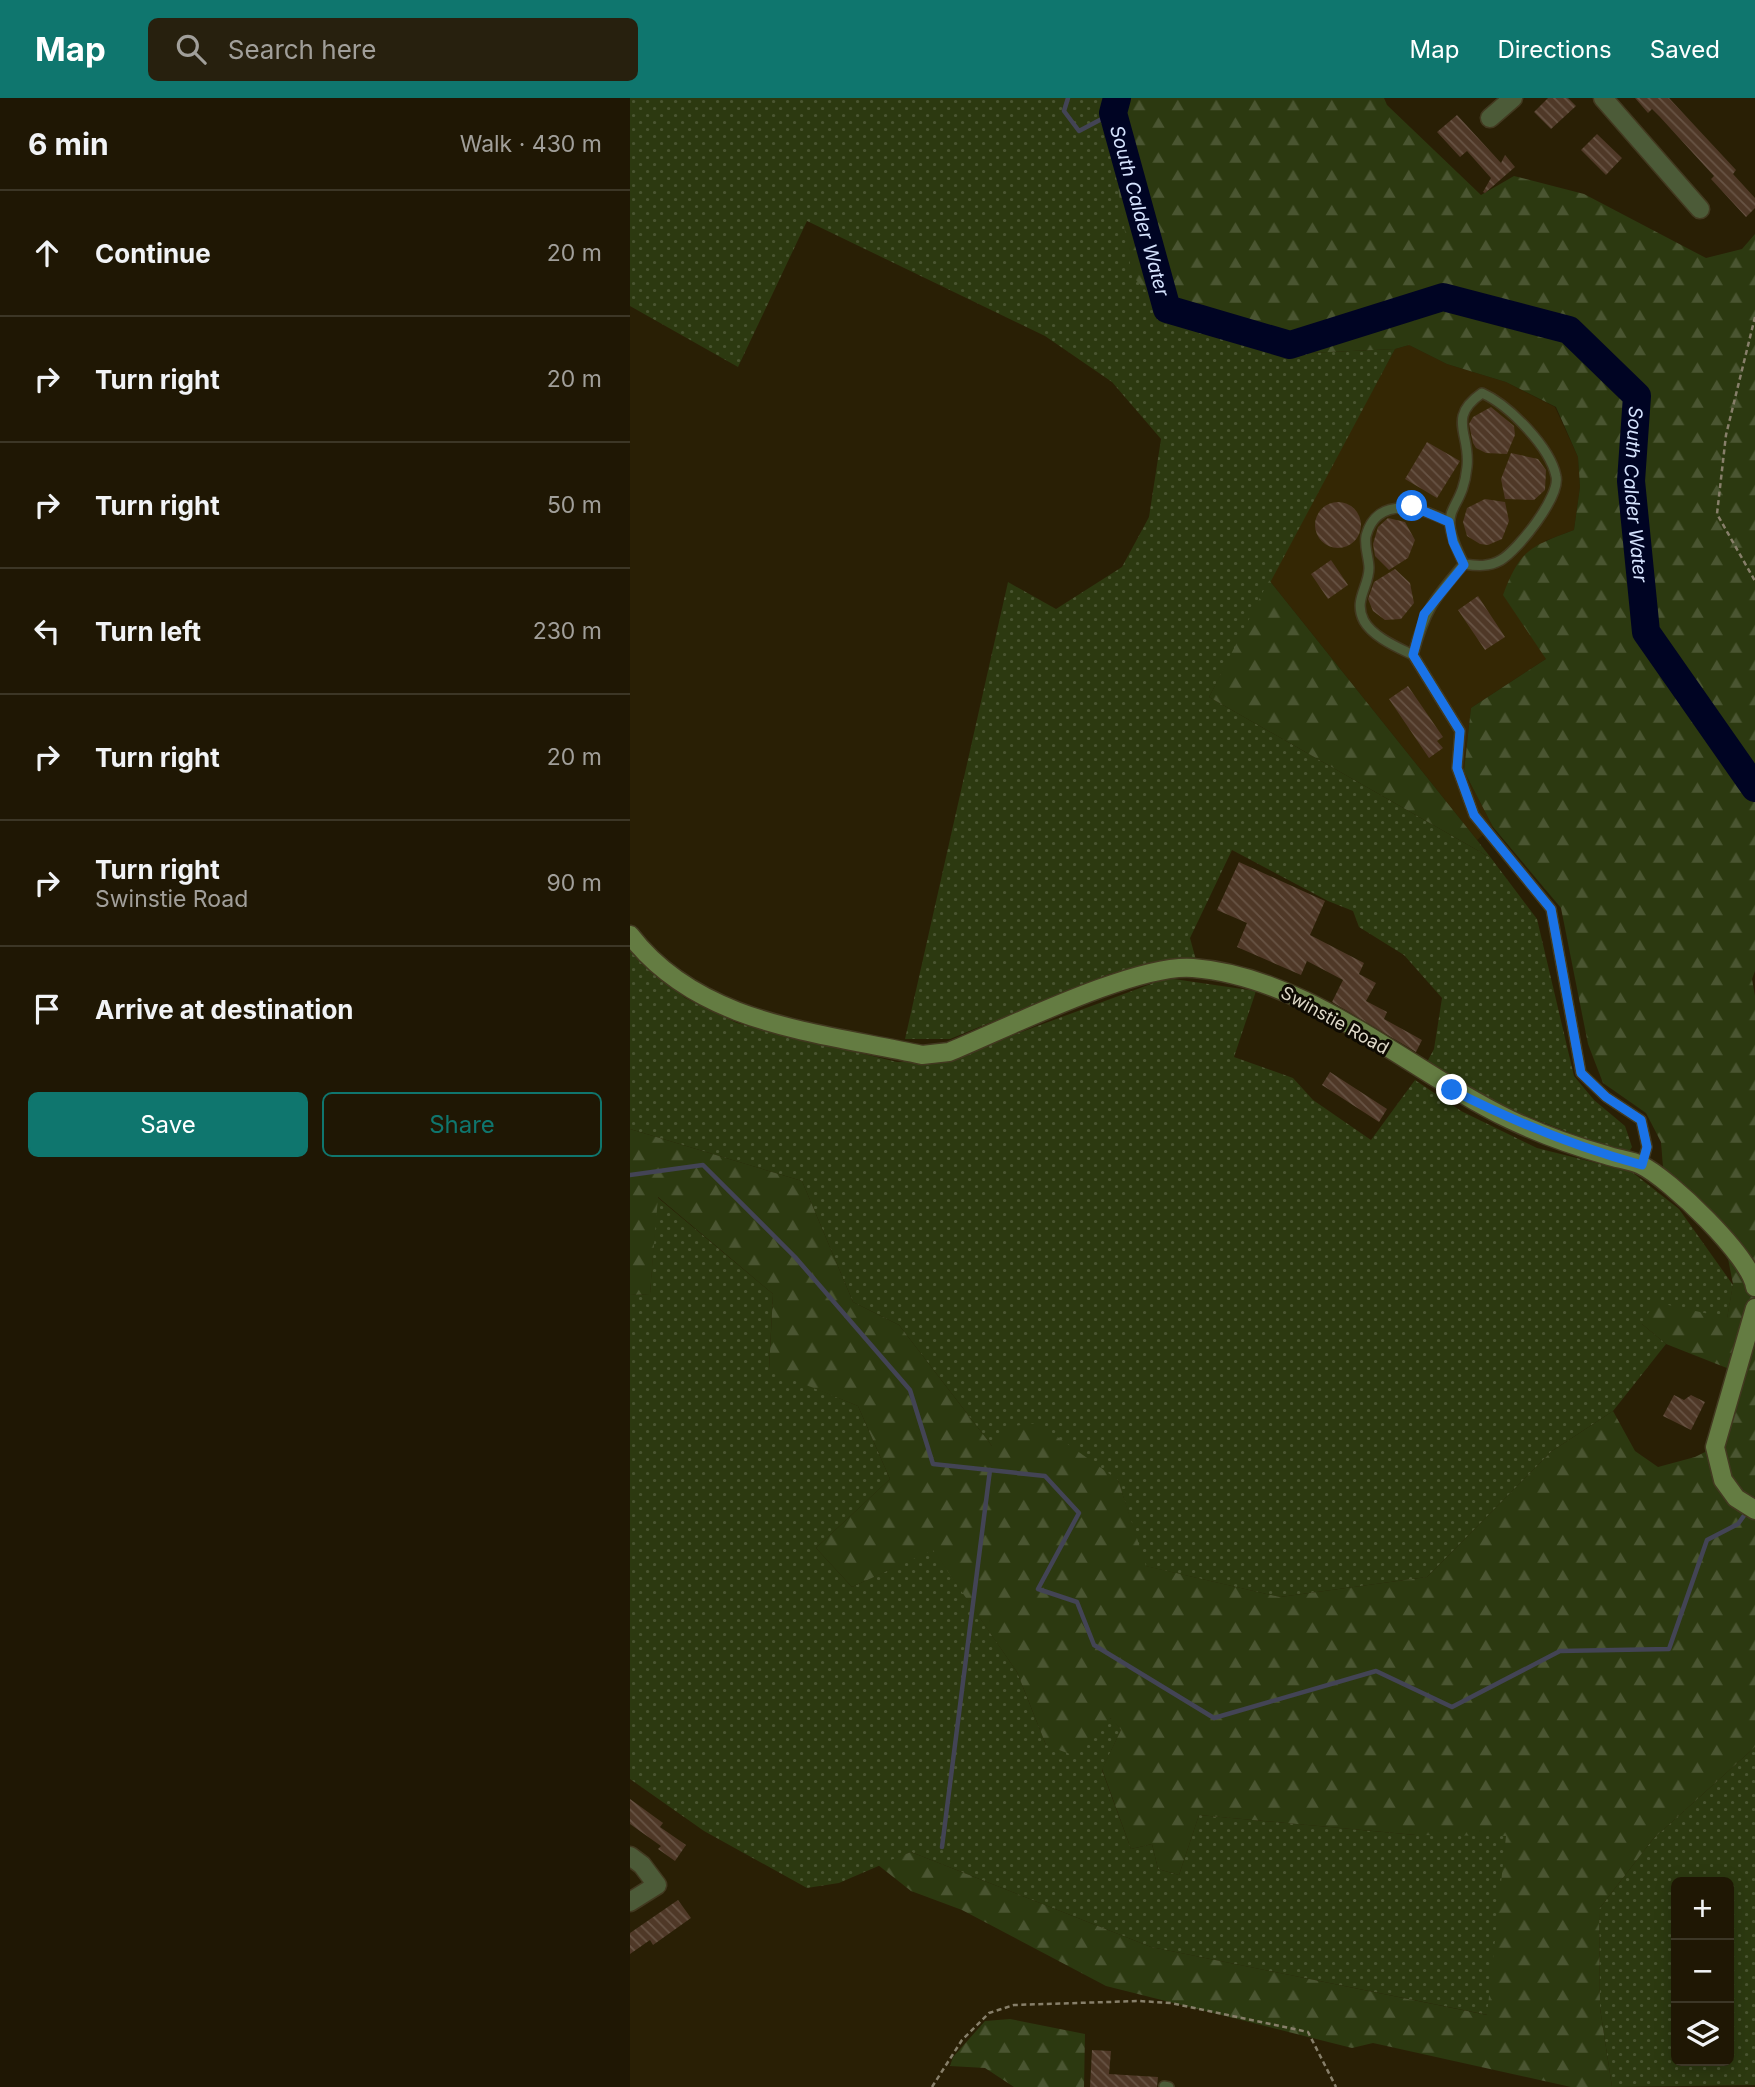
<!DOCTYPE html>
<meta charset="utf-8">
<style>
:root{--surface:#1f1704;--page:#27200e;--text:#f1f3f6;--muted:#a19f9a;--line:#3c3626;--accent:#0f766e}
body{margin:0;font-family:Inter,sans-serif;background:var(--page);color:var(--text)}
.controls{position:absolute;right:21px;bottom:21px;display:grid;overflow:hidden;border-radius:10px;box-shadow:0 4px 18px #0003}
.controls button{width:63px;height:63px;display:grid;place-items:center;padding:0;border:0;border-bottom:2px solid var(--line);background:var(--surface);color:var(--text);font:35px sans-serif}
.stop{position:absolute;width:21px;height:21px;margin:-16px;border:5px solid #1a73e8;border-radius:50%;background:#fff}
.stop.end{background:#1a73e8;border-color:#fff;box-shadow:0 2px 7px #0008}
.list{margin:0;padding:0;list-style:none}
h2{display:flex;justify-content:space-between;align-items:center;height:91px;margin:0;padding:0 28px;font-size:30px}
h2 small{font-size:23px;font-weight:400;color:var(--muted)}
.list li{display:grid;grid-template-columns:46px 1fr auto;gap:21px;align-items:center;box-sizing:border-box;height:126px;padding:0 28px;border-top:2px solid var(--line)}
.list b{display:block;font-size:26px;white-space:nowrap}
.list p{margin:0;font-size:23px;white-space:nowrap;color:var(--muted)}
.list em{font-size:23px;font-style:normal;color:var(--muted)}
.actions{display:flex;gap:14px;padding:21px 28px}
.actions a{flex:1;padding:16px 0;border:2px solid var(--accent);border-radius:10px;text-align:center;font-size:24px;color:var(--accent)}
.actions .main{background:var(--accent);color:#fff}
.icon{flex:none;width:38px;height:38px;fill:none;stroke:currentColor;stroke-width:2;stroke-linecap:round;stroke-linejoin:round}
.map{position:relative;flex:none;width:1125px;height:1989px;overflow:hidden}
header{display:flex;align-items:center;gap:42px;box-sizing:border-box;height:98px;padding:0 35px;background:var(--accent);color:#fff}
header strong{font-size:33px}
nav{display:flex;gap:38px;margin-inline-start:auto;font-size:24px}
.search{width:490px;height:63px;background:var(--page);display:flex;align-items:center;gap:18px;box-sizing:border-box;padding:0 24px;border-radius:10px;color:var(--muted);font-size:26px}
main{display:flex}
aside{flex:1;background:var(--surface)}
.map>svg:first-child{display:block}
.built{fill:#342704}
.grass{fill:url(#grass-dots);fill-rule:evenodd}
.forest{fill:url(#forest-firs)}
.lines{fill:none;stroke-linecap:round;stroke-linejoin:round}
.stream{stroke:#434455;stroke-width:4.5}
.river{stroke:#000423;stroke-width:28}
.building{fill:url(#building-back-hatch)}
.lane-casing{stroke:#423920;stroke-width:12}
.street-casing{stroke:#423920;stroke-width:21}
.secondary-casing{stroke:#423920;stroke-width:21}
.path{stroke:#877f6a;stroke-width:2.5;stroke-dasharray:5 3.5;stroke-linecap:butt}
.lane{stroke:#4c5b38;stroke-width:9}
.street{stroke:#4c5b38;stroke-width:18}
.secondary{stroke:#647c42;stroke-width:18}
.route{stroke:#1a73e8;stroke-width:9}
.labels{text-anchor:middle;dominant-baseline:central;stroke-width:6;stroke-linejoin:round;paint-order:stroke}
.street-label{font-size:18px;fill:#dfd9c9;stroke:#0e0a02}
.water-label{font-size:19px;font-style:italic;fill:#d5e3fe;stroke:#0e0a02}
</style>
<header>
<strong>Map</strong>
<div class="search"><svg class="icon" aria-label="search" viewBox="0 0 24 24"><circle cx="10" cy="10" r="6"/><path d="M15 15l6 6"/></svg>Search here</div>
<nav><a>Map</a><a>Directions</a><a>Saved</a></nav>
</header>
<main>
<aside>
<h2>6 min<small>Walk · 430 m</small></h2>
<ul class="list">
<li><svg class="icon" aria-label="ahead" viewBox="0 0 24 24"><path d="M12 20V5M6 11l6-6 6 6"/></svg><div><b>Continue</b></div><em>20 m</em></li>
<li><svg class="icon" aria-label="right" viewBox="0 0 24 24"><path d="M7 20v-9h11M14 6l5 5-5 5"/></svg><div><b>Turn right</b></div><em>20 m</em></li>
<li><svg class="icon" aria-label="right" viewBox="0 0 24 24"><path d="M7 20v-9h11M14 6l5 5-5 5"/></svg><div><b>Turn right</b></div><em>50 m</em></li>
<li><svg class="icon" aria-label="left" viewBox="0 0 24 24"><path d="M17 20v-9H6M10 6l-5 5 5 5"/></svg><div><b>Turn left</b></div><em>230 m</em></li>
<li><svg class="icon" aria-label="right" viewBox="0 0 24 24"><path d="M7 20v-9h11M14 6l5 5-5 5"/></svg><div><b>Turn right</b></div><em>20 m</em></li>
<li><svg class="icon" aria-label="right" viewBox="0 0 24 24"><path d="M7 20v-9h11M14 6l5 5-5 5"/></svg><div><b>Turn right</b><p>Swinstie Road</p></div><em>90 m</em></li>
<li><svg class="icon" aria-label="arrive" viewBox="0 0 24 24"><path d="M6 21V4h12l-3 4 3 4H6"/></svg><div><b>Arrive at destination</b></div></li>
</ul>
<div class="actions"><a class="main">Save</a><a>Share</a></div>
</aside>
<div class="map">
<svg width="1125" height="1989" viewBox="0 0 1125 1989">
<defs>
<pattern id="grass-dots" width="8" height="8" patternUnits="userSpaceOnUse" patternTransform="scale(1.75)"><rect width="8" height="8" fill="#2c3910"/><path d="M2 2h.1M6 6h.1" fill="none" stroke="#4a5531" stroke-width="1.8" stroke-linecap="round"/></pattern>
<pattern id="forest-firs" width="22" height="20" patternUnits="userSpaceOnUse" patternTransform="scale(1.75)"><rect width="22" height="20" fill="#2c3910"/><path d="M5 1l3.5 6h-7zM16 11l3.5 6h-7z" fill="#4a5531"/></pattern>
<pattern id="building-back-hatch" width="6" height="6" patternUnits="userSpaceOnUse" patternTransform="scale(1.75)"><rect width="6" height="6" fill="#4f3827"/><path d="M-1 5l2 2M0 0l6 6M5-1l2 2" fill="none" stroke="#685445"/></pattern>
</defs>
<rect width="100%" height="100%" fill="#291f05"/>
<path class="built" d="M779,247L817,266L876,284L925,309L948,359L950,389L944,432L915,443L916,561L841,610L834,673L863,729L847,742L639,482L765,251Z"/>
<path class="grass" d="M0,0H479L476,15L656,256L765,251L579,599L861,760L907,821L944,978L964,1002L995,1028L1002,1049L997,1057L861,1004L797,964L804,951L812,900L774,857L729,829L723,813L698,803L602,752L560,840L566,862H546L479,876L320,941H275L378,484L426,511L492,469L519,419L531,341L482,284L415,238L177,123L108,269L0,208Z
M0,853L55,900L107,925L267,964L313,963L537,880L626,893L604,959L663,980L683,1002L741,1042L785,982L831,1013L907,1050L1002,1074L1049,1111L1103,1187L1097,1221L1012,1226L1036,1246L983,1313L922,1353L797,1479L650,1499L515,1468L488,1382L362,1348L269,1227L223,1204L172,1083L0,1031Z
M27,1099L143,1196L139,1271L228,1308L260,1381L186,1450L222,1489L303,1451L387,1574L416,1647L482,1620L491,1632L472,1672L501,1751L522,1746L528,1771L549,1777L569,1717L786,1737H877L858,1917L521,1849L281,1754L209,1785L177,1790L74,1733L0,1681V1197L20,1196Z
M1125,1649V1987L982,1989L970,1910L969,1811L1023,1741ZM1046,1784H1099V1963H1046Z"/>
<path class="forest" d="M479,0H754L757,7L851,97L884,78L954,96L1076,160L1112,151L1125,136V873L1122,881L1125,898V1649L1023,1741L969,1811L970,1910L982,1989H941L743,1945L722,1950L476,1888L332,1812L281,1793L248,1767L281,1754L521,1849L857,1917L876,1738L786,1737L569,1717L549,1777L528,1771L522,1746L501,1751L472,1671L491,1632L481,1620L445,1658L416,1647L387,1574L303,1452L222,1489L186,1450L260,1381L228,1308L139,1272L143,1196L28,1099L20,1196L0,1197V1031L172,1083L223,1204L269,1227L362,1348L376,1329L408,1325L488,1382L516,1468L650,1499L797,1479L922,1353L983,1313L1005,1353L1028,1369L1065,1359L1085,1349L1107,1274L1036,1246L1012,1226L1025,1204L1097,1220L1103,1186L1091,1125L1033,1069L1031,1044L1016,1015L973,985L958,946L931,810L863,729L834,673L841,610L916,561L873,497C890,452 899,449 944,432L950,389L948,359L926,309L876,284L817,266L779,247L765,251L656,256L555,228L532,210L502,178L476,15Z
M639,482L847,742L861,760L579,599Z
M380,1921L455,1936L454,1989H384L355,1970L320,1968L323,1959L355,1923Z"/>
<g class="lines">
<path class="stream" d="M438,0L434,13L449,33L483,15
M0,1077L73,1067L165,1159L280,1292L303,1366L415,1378L449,1415L408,1491L447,1504L464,1547L584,1620L746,1573L822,1609L930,1553L1039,1551L1077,1442L1108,1426L1118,1412
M312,1749L360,1372"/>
<path class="river" id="s1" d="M487,0L483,15L537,211L660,247L813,199L939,232L1007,298L1001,383L1016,534L1125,690"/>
</g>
<path class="building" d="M918,0H938L946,8L921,31L904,14Z
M1005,0H1039L1106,72L1103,76L1125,100V110L1116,119L1081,81L1084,78L1030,19L1022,11L1018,15Z
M827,17L871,65L875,57L885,69L855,95L853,94L861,80L837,53L830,59L807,34Z
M967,36L992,60L976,77L951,52Z
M861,309L884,328L885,337L877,356L856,355L846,350L843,345L839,326L843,319Z
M797,344L830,363L807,400L775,381Z
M881,355L908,361L916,372L915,392L904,402L875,401L871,381Z
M855,401L875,404L879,423L872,441L858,447L850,446L837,438L833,424L837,410Z
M685 427a23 23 0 1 1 46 0a23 23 0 1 1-46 0Z
M758,420L775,424L785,442L778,460L759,472L745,458L743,446L748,429Z
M701,462L718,487L698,501L681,476Z
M765,471L780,485L784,505L771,521L755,522L743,513L738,501L744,484Z
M848,498L875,539L855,552L828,512Z
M778,588L813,639L807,643L813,650L799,660L759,601Z
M609,764L695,803L680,837L734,865L729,876L746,885L736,903L757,914L754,921L792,942L786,954L702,904L713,882L677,863L671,877L607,849L617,825L587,812Z
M700,974L757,1011L749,1024L692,987Z
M1044,1297L1054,1302L1061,1297L1075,1304L1061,1332L1033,1318Z
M0,1701L33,1725L30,1729L56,1747L45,1763L28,1751L31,1748L0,1726Z
M48,1802L61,1820L23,1847L20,1842L0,1856V1835Z
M462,1952L481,1953L479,1976L528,1979L527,1989H460Z"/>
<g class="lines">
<defs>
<path id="lane" d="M834,466C803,405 832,419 837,369C841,336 816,320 852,295C879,307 920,349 926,378C931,398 888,452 871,462C859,469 847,468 834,466C803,502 795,512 783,557L830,633L827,670L844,717L921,811L951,975L976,999L1011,1022L1017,1049L1012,1067
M783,557C767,549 743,539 734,523C723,502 739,489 739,470C739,460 734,449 736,438C747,396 793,410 819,424
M534,1988L539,1989"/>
<path id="street" d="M973,0L1070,111
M860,20L883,0
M0,1758L12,1767L27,1787L0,1804"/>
<path id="secondary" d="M0,837C69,927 188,934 292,957L319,954C375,931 507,865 563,870C679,879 779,973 881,1022C911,1036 944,1048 976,1057C987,1061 1001,1062 1011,1067C1040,1081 1121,1159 1125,1189
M1125,1210L1085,1349L1093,1382L1106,1400L1125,1412"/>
</defs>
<use href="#lane" class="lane-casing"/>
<use href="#street" class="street-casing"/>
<use href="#secondary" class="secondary-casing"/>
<path class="path" d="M1125,219L1096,337L1087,416L1125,483
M302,1989L332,1942L359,1915L384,1907L509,1903L541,1905L678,1934L706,1989"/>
<use href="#lane" class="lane"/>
<use href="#street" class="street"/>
<use href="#secondary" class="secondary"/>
</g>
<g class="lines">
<path class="route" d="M782,408L819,424L823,444L834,467L794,516L783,557L830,633L827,670L844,717L921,811L951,975L976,999L1011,1022L1017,1049L1012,1067C945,1049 883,1023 822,992"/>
</g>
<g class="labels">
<g class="street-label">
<text transform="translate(705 922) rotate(29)">Swinstie Road</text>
</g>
<g class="water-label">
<text stroke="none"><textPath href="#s1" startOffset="117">South Calder Water</textPath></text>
<text stroke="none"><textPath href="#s1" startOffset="831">South Calder Water</textPath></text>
</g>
</g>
</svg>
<div class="controls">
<button>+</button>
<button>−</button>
<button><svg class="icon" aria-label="layers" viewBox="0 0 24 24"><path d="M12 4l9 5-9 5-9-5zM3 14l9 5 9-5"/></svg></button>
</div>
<div class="stop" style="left:782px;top:408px"></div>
<div class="stop end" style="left:822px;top:992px"></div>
</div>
</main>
